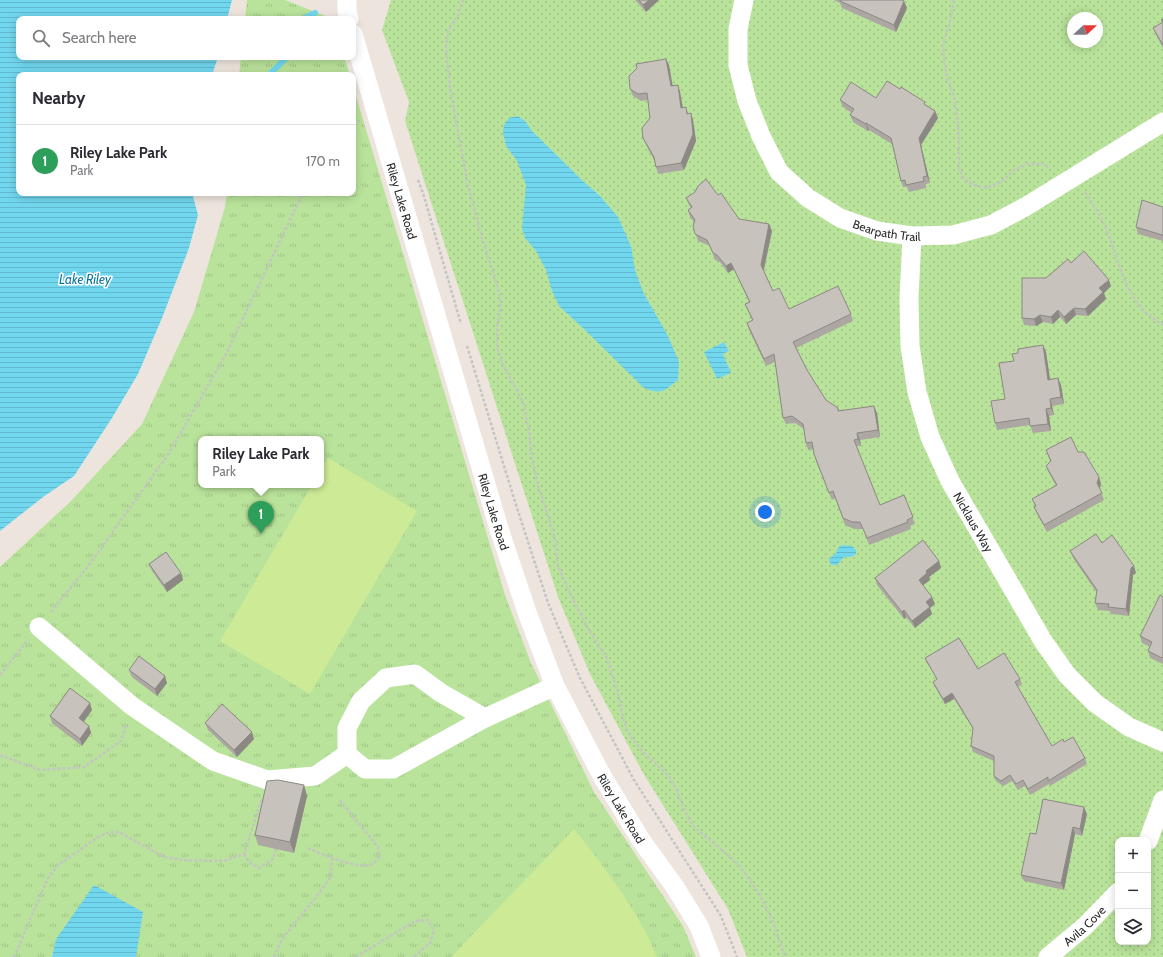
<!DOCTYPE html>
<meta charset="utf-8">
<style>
:root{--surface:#fff;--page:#f7f7f7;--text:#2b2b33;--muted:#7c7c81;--line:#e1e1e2;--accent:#3d70fa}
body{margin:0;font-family:Cabin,sans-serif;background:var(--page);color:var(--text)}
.controls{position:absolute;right:12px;bottom:12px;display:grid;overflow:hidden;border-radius:8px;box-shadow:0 2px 10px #0003}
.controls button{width:36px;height:36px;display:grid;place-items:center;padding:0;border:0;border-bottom:1px solid var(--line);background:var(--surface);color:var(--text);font:20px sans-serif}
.compass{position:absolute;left:1067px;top:12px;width:36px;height:36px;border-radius:50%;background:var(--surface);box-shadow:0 2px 10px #0003;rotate:68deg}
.you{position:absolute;left:765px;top:512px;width:14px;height:14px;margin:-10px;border:3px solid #fff;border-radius:50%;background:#1a73e8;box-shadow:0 0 0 6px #1a73e833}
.badge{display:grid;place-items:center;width:26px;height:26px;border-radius:50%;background:var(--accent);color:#fff;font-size:13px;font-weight:700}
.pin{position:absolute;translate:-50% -33px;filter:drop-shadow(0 1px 2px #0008)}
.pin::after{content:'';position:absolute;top:21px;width:14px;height:12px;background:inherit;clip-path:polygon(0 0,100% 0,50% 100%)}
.popup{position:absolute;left:198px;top:436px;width:126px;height:52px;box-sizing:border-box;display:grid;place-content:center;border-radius:8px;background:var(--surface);filter:drop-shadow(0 1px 3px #0005);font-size:13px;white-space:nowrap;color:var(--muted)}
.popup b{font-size:15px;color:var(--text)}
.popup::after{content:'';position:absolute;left:50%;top:100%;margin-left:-8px;border:8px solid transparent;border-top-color:var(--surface)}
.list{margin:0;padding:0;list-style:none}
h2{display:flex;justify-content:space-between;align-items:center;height:52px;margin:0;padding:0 16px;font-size:17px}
h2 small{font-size:13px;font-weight:400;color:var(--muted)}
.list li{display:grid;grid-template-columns:26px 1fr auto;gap:12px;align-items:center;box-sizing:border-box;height:72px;padding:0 16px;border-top:1px solid var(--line)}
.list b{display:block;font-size:15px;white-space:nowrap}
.list p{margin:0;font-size:13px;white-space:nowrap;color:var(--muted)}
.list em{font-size:13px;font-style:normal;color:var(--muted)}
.icon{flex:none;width:22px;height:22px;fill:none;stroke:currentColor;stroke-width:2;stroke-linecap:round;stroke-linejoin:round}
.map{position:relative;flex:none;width:1163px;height:957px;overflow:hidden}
.search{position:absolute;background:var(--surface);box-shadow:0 2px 10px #0003;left:16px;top:16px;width:340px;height:44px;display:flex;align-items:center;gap:10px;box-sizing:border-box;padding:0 14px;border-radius:8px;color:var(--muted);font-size:15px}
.panel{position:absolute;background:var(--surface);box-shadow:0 2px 10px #0003;left:16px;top:72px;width:340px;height:124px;border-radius:8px}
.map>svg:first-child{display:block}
.grass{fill:url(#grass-dots);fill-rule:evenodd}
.park{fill:url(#park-tufts);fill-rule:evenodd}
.pitch{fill:#cdea96}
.water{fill:url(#water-rules)}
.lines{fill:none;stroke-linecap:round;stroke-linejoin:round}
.stream{stroke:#71d7ef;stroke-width:6}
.path{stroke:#c4c4c4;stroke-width:2.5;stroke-dasharray:3 2;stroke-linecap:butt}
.minor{stroke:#fff;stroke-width:19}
.wall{fill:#aca7a3}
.shaded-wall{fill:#8c8884}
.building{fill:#c8c2bd;stroke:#8c8884}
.labels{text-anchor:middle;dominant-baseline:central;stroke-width:3;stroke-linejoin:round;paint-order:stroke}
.street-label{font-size:12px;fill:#2b2b2b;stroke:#fff}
.water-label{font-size:13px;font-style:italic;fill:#0e779d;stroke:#fff}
</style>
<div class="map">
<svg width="1163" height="957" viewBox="0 0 1163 957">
<defs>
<pattern id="grass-dots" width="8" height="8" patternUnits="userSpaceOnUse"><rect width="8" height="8" fill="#b9e39a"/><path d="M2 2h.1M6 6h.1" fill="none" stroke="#9fc385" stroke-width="1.8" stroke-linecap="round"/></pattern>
<pattern id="park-tufts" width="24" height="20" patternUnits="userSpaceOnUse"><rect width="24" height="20" fill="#b9e39a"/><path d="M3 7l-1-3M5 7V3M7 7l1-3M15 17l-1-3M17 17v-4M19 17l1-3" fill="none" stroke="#9fc385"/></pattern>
<pattern id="water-rules" width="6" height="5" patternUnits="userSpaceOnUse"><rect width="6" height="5" fill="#71d7ef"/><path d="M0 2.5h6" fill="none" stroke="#62b9cd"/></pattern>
</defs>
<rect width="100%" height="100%" fill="#ede5dd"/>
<path class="grass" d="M391,0H1163V957H747L728,909L643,773L590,674L558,597L405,121L409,102L382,30ZM1073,18H1097V42H1073ZM1118,840H1148V942H1118Z"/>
<path class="park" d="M247,0H285L333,19H245Z
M241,57H344L350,75H239Z
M353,86L505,595L531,663L594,792L683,926L696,957H0V567L71,501L142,424L194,312L225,207L227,193H353ZM201,439H321V485H201Z"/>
<path class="pitch" d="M328,458L417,511L310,694L220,641L312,485H321V469Z
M574,829C605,868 638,910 657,957H451Z"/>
<path class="water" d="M0,0H232L227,19H19V57H218L212,75H19V193H192L198,215L189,248L162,318L138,374L112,418L74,476L43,497L0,531Z
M518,116L525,121L532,131L583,181L600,196L618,217L631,246L635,270L643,292L668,336L679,362L678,380C665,391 661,395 644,388L585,330L559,306L552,291L546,270L536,251L525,238L522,228L526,185L517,161L506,146L503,133L504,125L509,118Z
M724,342L729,351L723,354L731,373L717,379L704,352Z
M842,545L852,546L856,550V554L851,557H844L837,565H831L829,560L830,558L836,553L838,548Z
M94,885L143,912L136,957H52L56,939Z"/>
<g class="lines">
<path class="stream" d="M303,19L315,13
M269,75L287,57"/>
<path class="path" d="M464,0L461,3L459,14L448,31L446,47L450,88L468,185L481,234L500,295V311L497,328V346L502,363L523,402L529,431L532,460L538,485L549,519L556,543L557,563L566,585L587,627L607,658L618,693L624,721L630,736L644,753L669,776L675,787L686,813L692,825L737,863L747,876L760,895L773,922L785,957
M953,0V6L949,26L943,43L944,59L947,78L954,96L957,115L959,135V169L964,179L974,185L986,188L1001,182L1014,170L1028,164H1043L1051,169
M353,123L360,121
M418,180L423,193L461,324
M1085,192C1091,202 1099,213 1104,224C1121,261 1122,302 1163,325
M467,346L517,508L548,603L580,678L634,780L721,916L737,957
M51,612L89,565L169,453L225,356L303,193
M0,675L27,641
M0,755L40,770L84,767L121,741L126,724
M308,848C322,854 359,871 373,864C375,862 377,859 379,857L378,847L339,799
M244,854L249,862L259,868L273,859L276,849
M14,957L48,878L57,866L98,837L110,832H119L164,857L184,860L223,861L244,854L262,798
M274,957L282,939L314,900L330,878L332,858
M356,957L415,921L428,920L434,931L430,943L414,957"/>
<g class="minor">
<path d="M347,0V12L349,19"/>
<path id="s1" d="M744,0L738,29V65L747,101L761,136L779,172L808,198L840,218L877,231L912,236L953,235L991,225L1025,207L1163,122"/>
<path id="s2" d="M353,34L500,532L528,615L555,686L602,776L641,840L675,887L699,926L711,957"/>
<path id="s3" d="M912,236L909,298L910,346L917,392L930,437L950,481L1043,641L1067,675L1095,703L1129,727L1163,742"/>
<path d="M39,627L132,706L213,761L267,780L315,776L347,754"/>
<path d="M485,718L393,769H365L347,754V728L361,701L386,678L415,674L441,693L485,718L555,686"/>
<path d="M1148,841L1163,800"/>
<path id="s4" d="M1048,957L1085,926L1118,892"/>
</g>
</g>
<path class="wall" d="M635,0H659L646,12Z
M834,0H902L907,8L896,32L842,8L840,3Z
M1163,19V48L1156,35L1153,28L1162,23L1161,20Z
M666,59L669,65L672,86L678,85L680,92L683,107H686L688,113L693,120L696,141L684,170L658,174L654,160L646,145L643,138L650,118L648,100L641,101L633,96L630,89Z
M876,98L927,106L935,111L938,118L921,145L930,183L926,184V188L909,192L907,187H903L901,181L892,144L869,130L868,131L853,122L850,115L852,113L843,107L840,100Z
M718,195L739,219L769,224L772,231L764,271L773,291L789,309L851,314L853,321L796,348L807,370L826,400L838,408L839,411L877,413L880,437L860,440L861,446H856L880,505L904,495L915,524L910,526L911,529L869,545L863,529H854L845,525L835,498L832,500L816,461L813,449L808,450L806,443L804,429L795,423L786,424L783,418L775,362L766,366L749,330L747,323L752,320L745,304L749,302L734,269L728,273L720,262L715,260L710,246L698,241L693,226L694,222L690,217L688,210L691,208L689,205L686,198Z
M1163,207V241L1138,234L1136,227Z
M1071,263L1111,286L1104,293L1106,299L1088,316L1076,315L1066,324L1060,317L1053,324L1043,322L1036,326L1024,325L1022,318L1046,278Z
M1043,345L1046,352L1050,379L1058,378L1061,385L1064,404L1052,406L1054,415L1049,416L1051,431L1033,433L1030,425L997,430L995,423L1005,399L1014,361L1018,353Z
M1046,450L1078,452L1099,477L1101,484L1100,489L1104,500L1047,532L1037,514L1034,507L1035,506L1032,499L1056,486L1049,473L1046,466L1050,461Z
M1102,543L1136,573L1133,575L1129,616L1111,614L1110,611L1098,610L1095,603L1097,593L1073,558L1070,551Z
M939,561L941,568L929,577L930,580L923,585L935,604L930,608L932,614L915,628L906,617L904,619L877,585L875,578Z
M149,564L181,573L183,580L167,592L152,571Z
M1163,597V664L1150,658L1148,651L1150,647L1142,643L1140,636Z
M925,658L1020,679L1022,684L1018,687L1052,746L1064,742L1085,758L1087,764L1050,786L1049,784L1030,795L1025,786L1018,790L1012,781L1003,786L996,781L994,776V761L973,752L971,746L973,729L954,699L945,704L935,687L933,682L937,679L927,663Z
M129,670L167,683L157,696L132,677Z
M92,710L84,722L89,726L91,733L82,746L52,723L50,716Z
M205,723L254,739L237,757L208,730Z
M304,785L307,796L294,853L258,845L255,835Z
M1087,814L1082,836L1075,834L1064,890L1024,881L1021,875L1036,834Z"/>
<path class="shaded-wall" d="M649,0H659L646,12L643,5Z
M904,1L907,8L896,32L894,25Z
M666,59L669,65L674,93L671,86Z
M678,85L680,92L684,115L681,108Z
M935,111L938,118L921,145L930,183L927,176L919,138Z
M691,113L693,120L696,141L684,170L681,163Z
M866,123L869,130L868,131L866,124Z
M769,224L772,231L763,272L761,265Z
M731,263L734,269L728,273L726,266Z
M1109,280L1111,286L1104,293L1106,299L1088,316L1085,309L1099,288Z
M1074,308L1076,315L1066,324L1064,317Z
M1058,310L1060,317L1053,324L1051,317Z
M1040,315L1043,322L1036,326L1034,319Z
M1043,345L1046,352L1051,386L1048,380Z
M1058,378L1061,385L1064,404L1061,397Z
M1050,399L1052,406L1054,415L1051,408Z
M874,406L877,413L880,437L878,430Z
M1046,409L1049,416L1051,431L1048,424Z
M857,433L860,440L861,446L858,439Z
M1099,477L1101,484L1099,490L1097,483Z
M939,561L941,568L929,577L930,580L921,587L919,580L926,571Z
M1134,566L1136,573L1133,575L1129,616L1126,609L1131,568Z
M181,573L183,580L167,592L164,585Z
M932,597L935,604L930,608L932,614L915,628L912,621L926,602Z
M904,610L906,617L904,619L902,612Z
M165,676L167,683L157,696L155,689Z
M952,693L954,699L945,704L943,699Z
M90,703L92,710L81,725L79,718Z
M89,726L91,733L82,746L80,739Z
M252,732L254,739L237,757L234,750Z
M304,785L307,796L294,853L290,842Z
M1084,807L1087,814L1082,836L1080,829Z
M1073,827L1075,834L1064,890L1061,883Z"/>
<path class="building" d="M639,0H649L643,5Z
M840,0H902L904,1L894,25L840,1Z
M1163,19V45L1153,28L1163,22L1161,20Z
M666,59L671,86L678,85L681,108L686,107L687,114L691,113L693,134L681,163L656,167L654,157L643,138L642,128L650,118L647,93L638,94L630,89L629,76L637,68L636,64Z
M887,81L900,89L901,87L925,102L924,104L935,111L919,138L927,176L923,177L924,181L906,185L905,180L901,181L891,138L866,123V124L850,115L854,109L840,100L851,82L876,98Z
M706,179L718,195L721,193L739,219L769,224L761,265L773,291L779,288L789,309L838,286L851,314L793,342L807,370L826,400L838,408V411L874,406L878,430L857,433L858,439L854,440L880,505L904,495L913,517L907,520L908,522L867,538L860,522H852L843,518L833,491L829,493L814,454L812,442L806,443L803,424L792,416L783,418L774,354L764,359L747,323L753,320L745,304L750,302L731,263L726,266L717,255L713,253L707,240L695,234L693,226L695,220L688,210L692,207L686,198L695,192L698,186Z
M1142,200L1163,207V236L1162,235L1136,227Z
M1084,251L1109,280L1099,288L1103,292L1085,309L1074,308L1064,317L1058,310L1051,317L1040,315L1034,319L1022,318V278H1046L1068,259L1071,263Z
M1043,345L1048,380L1058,378L1061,397L1050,399L1051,408L1046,409L1048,424L1030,426L1029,418L995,423L991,401L1005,399L999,363L1014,361L1012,354L1018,353V349Z
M1071,437L1078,452H1084L1099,477L1097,483L1102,493L1044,525L1034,507L1036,506L1032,499L1057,485L1046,466L1051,461L1046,450Z
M1096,534L1102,543L1112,535L1134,566L1131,568L1126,609L1108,607L1109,604L1095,603L1097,590L1070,551Z
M923,540L939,561L926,571L927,573L919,580L932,597L926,602L930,607L912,621L904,610L902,612L875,578Z
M166,552L181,573L164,585L149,564Z
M1160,595L1163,597V657L1162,658L1148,651L1152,642L1140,636Z
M959,638L978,669L1004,653L1020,679L1015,682L1052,746L1063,739L1064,742L1073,737L1085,758L1048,781V777L1028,789L1023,780L1016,784L1010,775L1001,781L994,776V756L971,746L973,728L952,693L943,699L933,682L937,679L925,658Z
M139,656L165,676L155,689L129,670Z
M70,688L90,703L79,718L89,726L80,739L50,716Z
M222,704L252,732L234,750L205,723Z
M278,780L304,785L290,842L255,835L267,781Z
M1043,799L1084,807L1080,829L1073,827L1061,883L1021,875L1030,833L1036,834Z"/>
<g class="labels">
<g class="street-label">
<text stroke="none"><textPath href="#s2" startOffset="174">Riley Lake Road</textPath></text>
<text stroke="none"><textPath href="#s1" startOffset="306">Bearpath Trail</textPath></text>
<text stroke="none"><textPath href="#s2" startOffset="498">Riley Lake Road</textPath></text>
<text stroke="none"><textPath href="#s3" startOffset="299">Nicklaus Way</textPath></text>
<text stroke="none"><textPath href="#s2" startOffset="822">Riley Lake Road</textPath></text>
<text stroke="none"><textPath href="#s4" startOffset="48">Avila Cove</textPath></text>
</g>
<g class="water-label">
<text x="85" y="279">Lake Riley</text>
</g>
</g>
</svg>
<div class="controls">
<button>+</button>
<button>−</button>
<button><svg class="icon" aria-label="layers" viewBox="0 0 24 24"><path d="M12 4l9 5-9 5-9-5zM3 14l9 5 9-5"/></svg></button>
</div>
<svg class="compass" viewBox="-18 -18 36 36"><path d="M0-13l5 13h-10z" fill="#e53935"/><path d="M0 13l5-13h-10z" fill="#7c7c81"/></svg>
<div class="you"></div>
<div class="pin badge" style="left:261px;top:534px;background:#2e9e5b">1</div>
<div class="popup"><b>Riley Lake Park</b>Park</div>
<div class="search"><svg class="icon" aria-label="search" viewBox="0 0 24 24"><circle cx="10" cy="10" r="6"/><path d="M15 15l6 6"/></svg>Search here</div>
<section class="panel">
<h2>Nearby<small></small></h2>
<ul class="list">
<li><span class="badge" style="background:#2e9e5b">1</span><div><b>Riley Lake Park</b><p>Park</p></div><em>170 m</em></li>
</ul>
</section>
</div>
